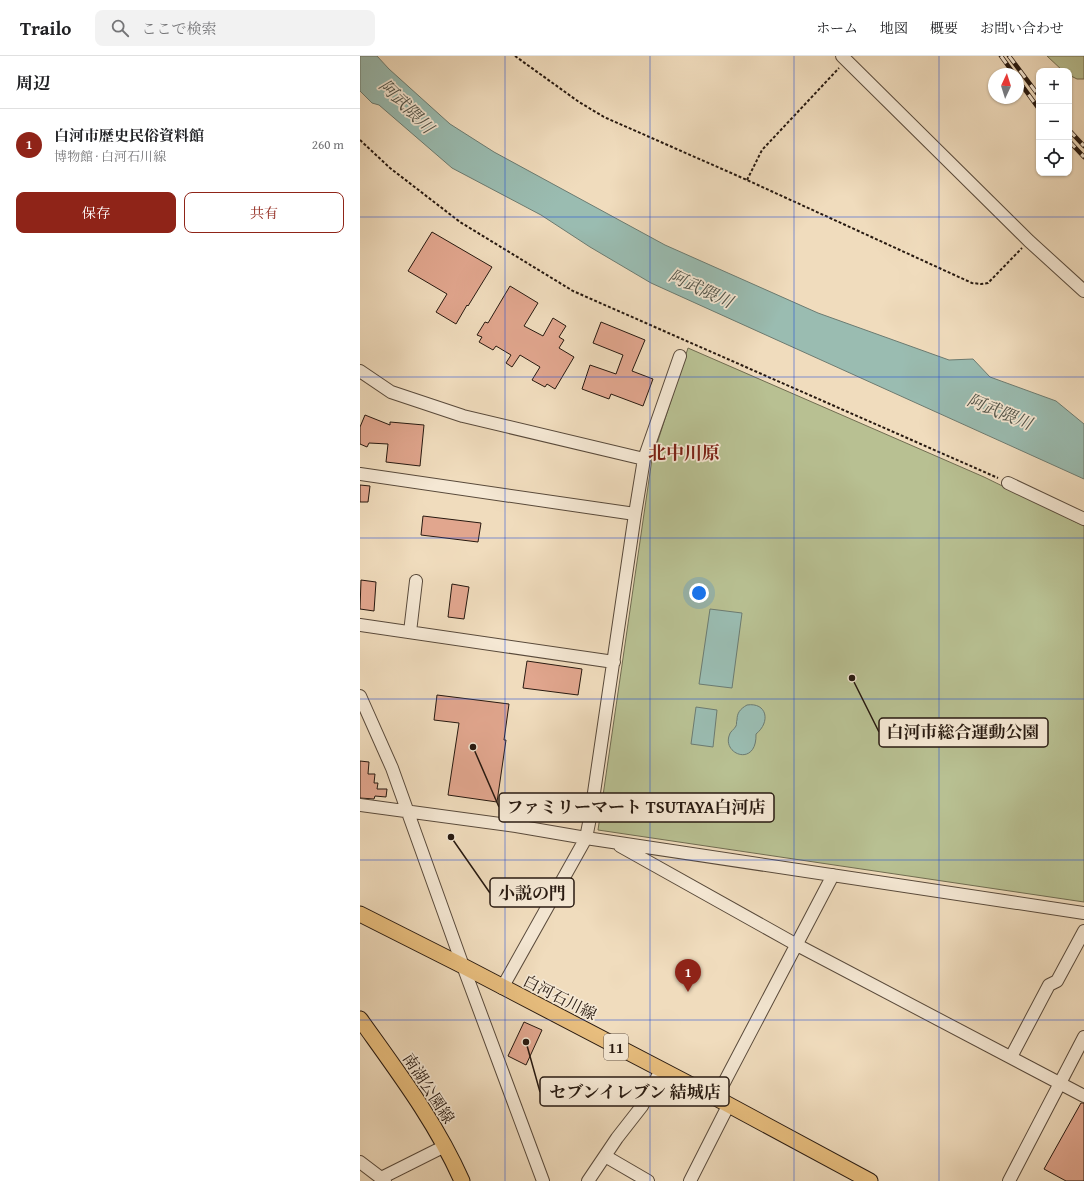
<!DOCTYPE html>
<html lang="ja">
<meta charset="utf-8">
<style>
:root{--surface:#fff;--page:#f2f2f2;--text:#202124;--muted:#757577;--line:#e0e0e0;--accent:#8f2418}
body{margin:0;font-family:"Gentium Book Plus","Noto Serif JP",serif;background:var(--page);color:var(--text)}
.controls{position:absolute;right:12px;top:12px;display:grid;overflow:hidden;border-radius:8px;box-shadow:0 1px 3px #0004}
.controls button{width:36px;height:36px;display:grid;place-items:center;padding:0;border:0;border-bottom:1px solid var(--line);background:var(--surface);color:var(--text);font:20px sans-serif}
.compass{position:absolute;left:628px;top:12px;width:36px;height:36px;border-radius:50%;background:var(--surface);box-shadow:0 1px 3px #0004;rotate:4deg}
.you{position:absolute;left:339px;top:537px;width:14px;height:14px;margin:-10px;border:3px solid #fff;border-radius:50%;background:#1a73e8;box-shadow:0 0 0 6px #1a73e833}
.badge{display:grid;place-items:center;width:26px;height:26px;border-radius:50%;background:var(--accent);color:#fff;font-size:13px;font-weight:700}
.pin{position:absolute;translate:-50% -33px;filter:drop-shadow(0 1px 2px #0008)}
.pin::after{content:'';position:absolute;top:21px;width:14px;height:12px;background:inherit;clip-path:polygon(0 0,100% 0,50% 100%)}
.list{margin:0;padding:0;list-style:none}
h2{display:flex;justify-content:space-between;align-items:center;height:52px;margin:0;padding:0 16px;font-size:17px}
h2 small{font-size:13px;font-weight:400;color:var(--muted)}
.list li{display:grid;grid-template-columns:26px 1fr auto;gap:12px;align-items:center;box-sizing:border-box;height:72px;padding:0 16px;border-top:1px solid var(--line)}
.list b{display:block;font-size:15px;white-space:nowrap}
.list p{margin:0;font-size:13px;white-space:nowrap;color:var(--muted)}
.list em{font-size:13px;font-style:normal;color:var(--muted)}
.actions{display:flex;gap:8px;padding:12px 16px}
.actions a{flex:1;padding:9px 0;border:1px solid var(--accent);border-radius:8px;text-align:center;font-size:14px;color:var(--accent)}
.actions .main{background:var(--accent);color:#fff}
.icon{flex:none;width:22px;height:22px;fill:none;stroke:currentColor;stroke-width:2;stroke-linecap:round;stroke-linejoin:round}
.map{position:relative;flex:none;width:724px;height:1125px;overflow:hidden}
header{display:flex;align-items:center;gap:24px;box-sizing:border-box;height:56px;padding:0 20px;background:var(--surface);border-bottom:1px solid var(--line)}
header strong{font-size:19px}
nav{display:flex;gap:22px;margin-inline-start:auto;font-size:14px}
.search{width:280px;height:36px;background:var(--page);display:flex;align-items:center;gap:10px;box-sizing:border-box;padding:0 14px;border-radius:8px;color:var(--muted);font-size:15px}
main{display:flex}
aside{flex:1;background:var(--surface)}
.map>svg:first-child{display:block}
.green{fill:#b8c092;stroke:#706c51}
.water{fill:#9abcb1;stroke:#6c7b71}
.building{fill:#e1a68e;stroke:#271910}
.lines{fill:none;stroke-linecap:round;stroke-linejoin:round}
.minor-casing{stroke:#594a3b;stroke-width:14}
.major-casing{stroke:#271910;stroke-width:17}
.path{stroke:#271910;stroke-width:2;stroke-dasharray:3 2;stroke-linecap:butt}
.minor{stroke:#f5e8d4;stroke-width:12}
.major{stroke:#e8be7e;stroke-width:15}
.rail-casing{stroke:#271910;stroke-width:4.5}
.rail{stroke:#f5e8d4;stroke-width:3;stroke-dasharray:9;stroke-linecap:butt}
.grid{fill:none;stroke:#1d4ed8;stroke-width:1;stroke-opacity:0.55}
.labels{text-anchor:middle;dominant-baseline:central;stroke-width:3.5;stroke-linejoin:round;paint-order:stroke}
.shield{fill:#f5e8d4;stroke:#65574b;stroke-width:1}
.shield-label{font-size:15px;font-weight:bold;fill:#271910}
.street-label{font-size:16px;fill:#271910;stroke:#f5e8d4}
.water-label{font-size:17px;font-style:italic;fill:#4f5248;stroke:#f5e8d4}
.quarter-label{font-size:18px;font-weight:bold;fill:#7a1f14;stroke:#f5e8d4}
.leader{fill:none;stroke:#271910;stroke-width:1.5}
.callout-dot{fill:#271910;stroke:#f5e8d4;stroke-width:1.5}
.callout{fill:#f5e8d4;stroke:#271910;stroke-width:1.5}
.callout-label{font-size:17px;text-anchor:middle;font-weight:bold;fill:#271910}
</style>
<header>
<strong>Trailo</strong>
<div class="search"><svg class="icon" aria-label="search" viewBox="0 0 24 24"><circle cx="10" cy="10" r="6"/><path d="M15 15l6 6"/></svg>ここで検索</div>
<nav><a>ホーム</a><a>地図</a><a>概要</a><a>お問い合わせ</a></nav>
</header>
<main>
<aside>
<h2>周辺<small></small></h2>
<ul class="list">
<li><span class="badge">1</span><div><b>白河市歴史民俗資料館</b><p>博物館 · 白河石川線</p></div><em>260 m</em></li>
</ul>
<div class="actions"><a class="main">保存</a><a>共有</a></div>
</aside>
<div class="map">
<svg width="724" height="1125" viewBox="0 0 724 1125">
<rect width="100%" height="100%" fill="#f0dcbd"/>
<filter id="stains"><feTurbulence type="fractalNoise" baseFrequency=".005" numOctaves="4"/><feColorMatrix values="0 0 0 0 .2 0 0 0 0 .09 0 0 0 0 .02 0 0 0 .5 -.17"/></filter>
<radialGradient id="worn" r=".72"><stop offset=".6" stop-color="#630" stop-opacity="0"/><stop offset="1" stop-color="#630" stop-opacity=".3"/></radialGradient>
<path class="green" d="M687,0H724V23H717L709,19V15H703Z
M328,292L624,421L724,470V846L238,774L292,403Z"/>
<path class="water" d="M0,0H17L29,13L90,68L134,96L305,189L458,257L589,304L613,303L630,321L696,345L724,368V423L291,227L230,191L181,159L92,112L19,49L12,47L0,35Z
M350,553L382,557L372,632L339,628Z
M387,649C407,646 411,666 396,678C397,711 363,699 369,680C370,675 374,674 376,670C377,668 376,666 377,664C377,657 380,653 387,649Z
M336,651L357,654L353,691L331,688Z"/>
<path class="building" d="M72,176L132,211L108,250L107,249L96,268L76,256L87,238L48,215Z
M150,230L178,247L164,270L183,280L193,262L206,270L199,281L204,284L199,292L214,301L195,333L187,328L185,331L172,324L180,311L160,299L152,311L146,307L151,299L136,290L133,294L119,286L122,281L117,279L125,266L128,267Z
M241,266L285,284L272,315L293,323L283,350L251,338L249,343L222,333L230,309L256,318L263,299L233,287Z
M5,359L30,369V366L64,369L60,410L26,406L28,388L9,387L7,391L0,388V371Z
M0,429L10,430L8,446H0Z
M63,460L121,467L118,486L61,479Z
M1,524L16,526L14,555L0,553Z
M92,528L109,531L104,563L88,561Z
M167,605L222,613L218,639L163,632Z
M77,639L149,648L144,684H146L137,746L88,739L99,667L74,664Z
M0,705L9,706L8,718H15L14,727H18L17,733H27L26,741L15,740L14,743L0,742Z
M164,966L182,974L166,1009L148,1000Z
M721,1047H724V1125H706L684,1113Z"/>
<g class="lines">
<defs>
<path id="minor" d="M482,0L669,185L724,235
M0,315L31,336L103,360L284,403
M0,418L275,458
M648,427L724,463
M0,569L254,606
M50,576L56,525
M0,640L32,712L103,910L183,1125
M0,749L156,770L226,782L724,857
M260,790L437,889L724,1040
M142,932L226,782L231,757L275,458L284,403L320,300
M651,1001L689,929L697,925L724,875
M356,1042L473,819
M245,1100L288,1125
M0,1106L25,1125
M21,1122L85,1090
M228,1125L257,1082L282,1050L301,1014
M330,1125L368,1050
M649,1125L724,981"/>
<path id="major" d="M0,858L103,910L356,1042L510,1125
M0,963C37,1015 76,1066 102,1125"/>
</defs>
<use href="#minor" class="minor-casing"/>
<use href="#major" class="major-casing"/>
<path class="path" d="M155,0L219,46L244,61L387,124L612,227L621,228L628,227L662,192
M0,84L30,112L100,166L213,235L638,422
M387,124L402,94L479,12"/>
<use href="#minor" class="minor"/>
<use href="#major" class="major"/>
<defs>
<path id="rail" d="M641,0L654,18
M649,0L679,40
M658,24L679,53
M709,74L724,90
M709,85L724,101"/>
</defs>
<use href="#rail" class="rail-casing"/>
<use href="#rail" class="rail"/>
</g>
<path class="grid" d="M145,0V1125M290,0V1125M434,0V1125M579,0V1125M0,161H724M0,321H724M0,482H724M0,643H724M0,804H724M0,964H724"/>
<g class="labels">
<rect class="shield" x="244" y="978" width="24" height="26" rx="3"/>
<g class="shield-label">
<text x="256" y="991">11</text>
</g>
<g class="street-label">
<text transform="translate(200 941) rotate(27)">白河石川線</text>
<text transform="translate(69 1032) rotate(57)">南湖公園線</text>
</g>
<g class="water-label">
<text transform="translate(47 50) rotate(45)">阿武隈川</text>
<text transform="translate(341 232) rotate(25)">阿武隈川</text>
<text transform="translate(640 355) rotate(22)">阿武隈川</text>
</g>
<g class="quarter-label">
<text x="324" y="396">北中川原</text>
</g>
</g>
<path class="leader" d="M492 622L519 676M113 691L139 751M91 781L130 837M166 986L180 1036"/>
<g class="callout-dot">
<circle cx="492" cy="622" r="4"/>
<circle cx="113" cy="691" r="4"/>
<circle cx="91" cy="781" r="4"/>
<circle cx="166" cy="986" r="4"/>
</g>
<g class="callout">
<rect x="519" y="662" width="169" height="29" rx="4"/>
<rect x="139" y="737" width="275" height="29" rx="4"/>
<rect x="130" y="822" width="84" height="29" rx="4"/>
<rect x="180" y="1021" width="189" height="29" rx="4"/>
</g>
<g class="callout-label">
<text x="603" y="682">白河市総合運動公園</text>
<text x="276" y="757">ファミリーマート TSUTAYA白河店</text>
<text x="172" y="843">小説の門</text>
<text x="275" y="1042">セブンイレブン 結城店</text>
</g>
<rect width="100%" height="100%" filter="url(#stains)"/>
<rect width="100%" height="100%" fill="url(#worn)"/>
</svg>
<div class="controls">
<button>+</button>
<button>−</button>
<button><svg class="icon" aria-label="locate" viewBox="0 0 24 24"><circle cx="12" cy="12" r="6"/><path d="M12 2v4M12 18v4M2 12h4M18 12h4"/></svg></button>
</div>
<svg class="compass" viewBox="-18 -18 36 36"><path d="M0-13l5 13h-10z" fill="#e53935"/><path d="M0 13l5-13h-10z" fill="#757577"/></svg>
<div class="you"></div>
<div class="pin badge" style="left:328px;top:936px">1</div>
</div>
</main>
